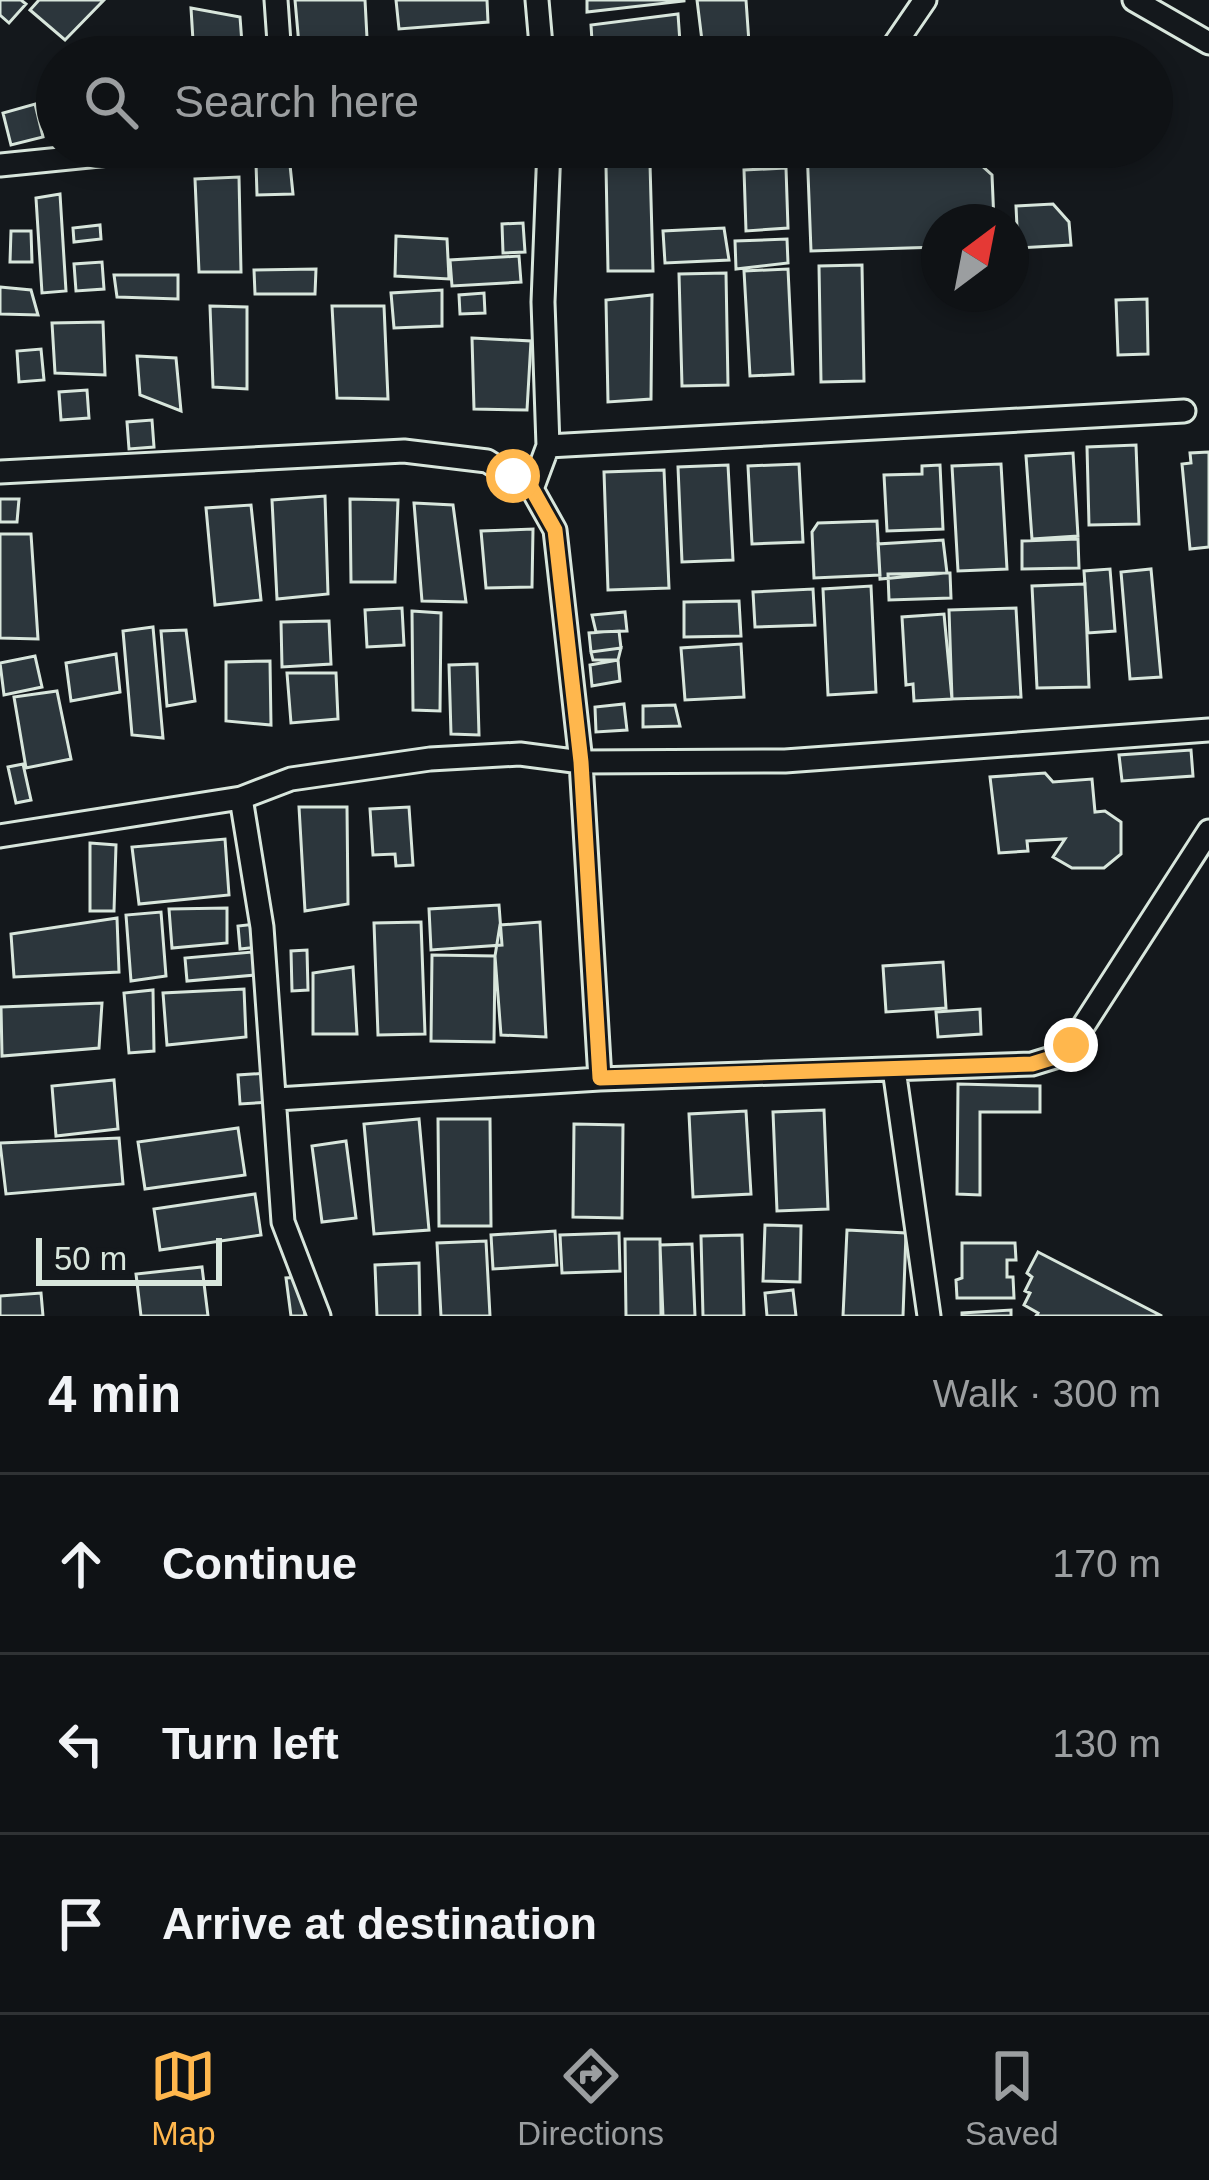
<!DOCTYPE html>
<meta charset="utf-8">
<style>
:root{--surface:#0f1215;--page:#181b1e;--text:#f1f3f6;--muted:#9b9ea0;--line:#2f3234;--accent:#ffb74d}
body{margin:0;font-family:Arial,sans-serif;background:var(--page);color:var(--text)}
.compass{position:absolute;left:921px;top:204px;width:108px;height:108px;border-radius:50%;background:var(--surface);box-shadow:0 6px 18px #0003;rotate:32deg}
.scale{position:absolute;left:36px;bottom:30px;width:186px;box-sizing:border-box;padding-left:12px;border:6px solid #d8e6dc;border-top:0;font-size:33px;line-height:42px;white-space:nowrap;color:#d8e6dc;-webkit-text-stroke:9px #14181c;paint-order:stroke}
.stop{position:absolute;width:36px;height:36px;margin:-27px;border:9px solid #ffb74d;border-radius:50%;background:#fff}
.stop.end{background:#ffb74d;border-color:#fff;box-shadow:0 3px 12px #0008}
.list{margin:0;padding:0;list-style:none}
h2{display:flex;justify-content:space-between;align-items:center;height:156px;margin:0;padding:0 48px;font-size:51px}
h2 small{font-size:39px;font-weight:400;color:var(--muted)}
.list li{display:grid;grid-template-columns:78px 1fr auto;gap:36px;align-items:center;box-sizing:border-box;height:180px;padding:0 48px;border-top:3px solid var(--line)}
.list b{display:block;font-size:45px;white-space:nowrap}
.list em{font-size:39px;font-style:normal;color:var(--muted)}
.icon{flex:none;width:66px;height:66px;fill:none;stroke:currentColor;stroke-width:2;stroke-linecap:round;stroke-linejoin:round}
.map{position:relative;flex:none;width:1209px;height:1316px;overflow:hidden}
.search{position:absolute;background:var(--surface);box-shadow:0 6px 18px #0003;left:36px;right:36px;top:36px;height:132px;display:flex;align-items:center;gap:30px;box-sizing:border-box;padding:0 42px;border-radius:66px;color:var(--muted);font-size:45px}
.sheet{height:696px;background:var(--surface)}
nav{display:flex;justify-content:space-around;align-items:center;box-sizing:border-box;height:168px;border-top:3px solid var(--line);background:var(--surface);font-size:33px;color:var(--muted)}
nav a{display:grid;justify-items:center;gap:6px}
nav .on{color:var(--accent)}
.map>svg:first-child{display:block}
.building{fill:#2c363c;stroke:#d8e6dc;stroke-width:3}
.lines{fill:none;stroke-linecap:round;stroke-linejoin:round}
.minor-casing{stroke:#d8e6dc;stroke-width:27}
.minor{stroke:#14181c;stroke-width:21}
.route{stroke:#ffb74d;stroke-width:15}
</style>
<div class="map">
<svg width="1209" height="1316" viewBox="0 0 1209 1316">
<rect width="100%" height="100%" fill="#14181c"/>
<path class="building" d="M0,0H21L26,4L9,23L0,15Z
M39,0H104L65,40L30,10Z
M295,0H365L367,38L299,45Z
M396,0H487L488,22L399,29Z
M587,0H684V1L587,12Z
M697,0H746L750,57H704Z
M191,8L240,17L243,57H194Z
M678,14L681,57H593L591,25Z
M429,44V57H379L378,46Z
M35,104L43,137L11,145L3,113Z
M807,147H961L992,175L994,222H939V247L811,251Z
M256,163L290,165L293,194L257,195Z
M650,164L653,271H608L606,166Z
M786,168L788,228L746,231L744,170Z
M239,177L241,272H199L195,179Z
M60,194L66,291L42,293L36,198Z
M1053,204L1069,222L1071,245L1018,248L1016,206Z
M523,223L525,252L503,253L502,224Z
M100,225L101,239L74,242L73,228Z
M724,228L729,260L665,263L663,231Z
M11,231H31L32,262H10Z
M396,236L447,239L449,279L395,276Z
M787,239L788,263L736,269L735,241Z
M519,256L521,282L452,286L450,260Z
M102,262L104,289L76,291L74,264Z
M862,265L864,381L821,382L819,266Z
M316,269L315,294H255L254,270Z
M788,269L793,374L750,376L744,271Z
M726,273L728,385L682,386L679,274Z
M114,275H178V299L117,297Z
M0,287L31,290L38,315L0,314Z
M442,290V326L394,328L391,293Z
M484,293L485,313L460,314L459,295Z
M652,295L651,399L608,402L606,300Z
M1147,299L1148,354L1118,355L1116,300Z
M210,306L247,307V389L213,387Z
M332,306H384L388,399L337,398Z
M103,322L105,375L55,373L52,323Z
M472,338L531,341L527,410L474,409Z
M41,349L44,380L19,382L17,351Z
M137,356L176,358L181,411L140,395Z
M87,390L89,418L61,420L59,392Z
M152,420L154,447L129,449L127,422Z
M1136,445L1139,524L1089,525L1087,447Z
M1209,452V547L1190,549L1182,464L1191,463L1190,453Z
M1073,453L1078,536L1032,539L1026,456Z
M799,464L803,542L752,544L748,466Z
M1001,464L1007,569L958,571L952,466Z
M728,465L733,560L682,562L678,467Z
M940,465L943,529L887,531L884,475L922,474V466Z
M664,470L669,588L608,590L604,472Z
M325,496L328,594L277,599L272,500Z
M0,499H19L17,522H0Z
M350,499L398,500L395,582H351Z
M414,503L453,505L466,602L422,601Z
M251,505L261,600L215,605L206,508Z
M877,521L880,575L814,578L812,532L818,523Z
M533,529L532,587L486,588L481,531Z
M0,534H31L38,639L0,638Z
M1078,539L1079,568L1022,569V541Z
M943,540L947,573L880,579L878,544Z
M1110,569L1115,631L1088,633L1084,571Z
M1151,569L1161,677L1130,679L1121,572Z
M947,573H950L951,598L889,600L888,574Z
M1085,584L1089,687L1037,688L1032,586Z
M871,586L876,692L828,695L823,589Z
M813,589L815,625L755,627L753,592Z
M739,601L741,636L684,637V602Z
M402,608L404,645L367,647L365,610Z
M1016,608L1021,697L952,699L949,610Z
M412,611L441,613L440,711L413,710Z
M625,612L627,631L596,632L592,615Z
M944,614L952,699L914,701L913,684L906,685L902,617Z
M329,621L331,664L282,667L281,622Z
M153,627L163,738L132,735L123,631Z
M186,630L195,701L167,706L161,631Z
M619,631L621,648L591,652L589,633Z
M741,644L744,697L685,700L681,648Z
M621,648L618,660H593L591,652Z
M116,654L120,692L71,701L66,663Z
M35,656L42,687L4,695L0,663Z
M618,660L620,681L592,686L590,665Z
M270,661L271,725L226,721V662Z
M477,664L479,735L451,734L449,665Z
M287,673H336L338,719L291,723Z
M57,691L71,759L26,768L14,697Z
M624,704L627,730L596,732L595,707Z
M675,705L680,726L643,727V706Z
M1191,750L1193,776L1122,781L1119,755Z
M23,764L31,800L16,803L8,767Z
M1045,773L1053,782L1092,779L1095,812L1105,811L1121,822V854L1104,868H1072L1053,857L1065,839L1027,841L1028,851L999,853L990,777Z
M299,807H347L348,904L305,911Z
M409,807L413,865L396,866L395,854L373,855L370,809Z
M225,839L229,895L139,904L132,847Z
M90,843L116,845L114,911H90Z
M499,905L502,945L431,950L429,909Z
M227,908V943L172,948L169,909Z
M161,912L166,976L131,981L126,915Z
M117,918L119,972L14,977L11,934Z
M421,922L425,1034L378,1035L374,923Z
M540,922L546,1037L501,1035L495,956L500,925Z
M256,924L258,947L240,949L238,926Z
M307,950L308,990L292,991L291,951Z
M252,952L255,975L187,981L185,958Z
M432,955L495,956L494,1042L431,1041Z
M943,962L946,1008L886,1012L883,966Z
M353,967L357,1034H313V973Z
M244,989L246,1037L167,1045L163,993Z
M153,990L154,1051L129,1053L124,993Z
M102,1003L99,1048L2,1056L1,1007Z
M980,1009L981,1034L938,1037L936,1012Z
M268,1073L271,1102L240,1104L238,1075Z
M114,1080L118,1129L56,1136L52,1086Z
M958,1084L1040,1086V1112H980V1195L957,1194Z
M824,1110L828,1209L777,1211L773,1112Z
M746,1111L751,1194L693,1197L689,1114Z
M419,1119L429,1230L374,1234L364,1124Z
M438,1119H490L491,1226H439Z
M574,1124L623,1125L622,1218L573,1217Z
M238,1128L245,1175L145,1189L138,1142Z
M119,1138L123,1184L6,1194L0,1143Z
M346,1141L356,1218L322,1222L312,1146Z
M255,1194L261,1235L160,1250L154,1209Z
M765,1225L801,1226L800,1282L763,1281Z
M847,1230L906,1233L903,1316H843Z
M555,1231L557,1265L493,1269L491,1235Z
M619,1233L620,1271L562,1273L560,1235Z
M742,1235L744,1316H703L701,1236Z
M625,1239H660L661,1316H626Z
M486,1241L490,1316H441L437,1243Z
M962,1243H1015L1016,1260H1007V1277H1013L1014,1298H957L956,1280L962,1278Z
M692,1244L695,1316H663L660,1245Z
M1038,1252L1162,1316H1036L1038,1313L1024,1305L1030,1293L1025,1291L1032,1277L1027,1273Z
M419,1263L420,1316H377L375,1265Z
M202,1267L208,1316H141L136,1274Z
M301,1277L305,1316H291L286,1278Z
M793,1290L796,1316H767L765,1293Z
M41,1293L43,1316H0V1296Z
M1011,1310V1316H962V1313Z"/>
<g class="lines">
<defs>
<path id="minor" d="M276,0L280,57
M537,0L542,57
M1134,0L1209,43
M886,57L925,0
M0,165L179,147
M548,446L1184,411
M0,472L404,451L487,461L532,489L555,530L581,762L600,1079
M532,489L548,446L543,302L549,147
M241,798L262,927L283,1222L319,1316
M0,836L241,798L291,779L430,759L520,754L581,762L785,761L1209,730
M894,1069L929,1316
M277,1099L600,1079L1032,1064L1058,1056L1071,1045L1209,831"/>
</defs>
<use href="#minor" class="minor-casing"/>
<use href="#minor" class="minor"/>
</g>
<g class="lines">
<path class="route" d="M513,476L532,489L555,530L581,762L600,1078L1032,1064L1058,1056L1071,1045"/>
</g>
</svg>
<svg class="compass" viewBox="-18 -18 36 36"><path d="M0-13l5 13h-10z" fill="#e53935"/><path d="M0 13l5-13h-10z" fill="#9b9ea0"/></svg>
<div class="scale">50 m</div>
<div class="stop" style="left:513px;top:476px"></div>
<div class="stop end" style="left:1071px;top:1045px"></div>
<div class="search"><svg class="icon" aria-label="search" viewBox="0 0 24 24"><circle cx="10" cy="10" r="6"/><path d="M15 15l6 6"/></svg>Search here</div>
</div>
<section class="sheet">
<h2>4 min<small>Walk · 300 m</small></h2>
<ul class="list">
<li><svg class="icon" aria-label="ahead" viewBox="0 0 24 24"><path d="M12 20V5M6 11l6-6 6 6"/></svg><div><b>Continue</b></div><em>170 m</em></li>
<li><svg class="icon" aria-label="left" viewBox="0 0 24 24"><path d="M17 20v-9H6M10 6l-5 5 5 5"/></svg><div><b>Turn left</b></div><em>130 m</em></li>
<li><svg class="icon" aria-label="arrive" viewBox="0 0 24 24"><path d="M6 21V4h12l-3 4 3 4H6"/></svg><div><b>Arrive at destination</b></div></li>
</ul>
</section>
<nav>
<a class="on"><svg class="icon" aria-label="map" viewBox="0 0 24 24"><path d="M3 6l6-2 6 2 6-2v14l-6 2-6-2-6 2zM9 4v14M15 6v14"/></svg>Map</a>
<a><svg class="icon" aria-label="directions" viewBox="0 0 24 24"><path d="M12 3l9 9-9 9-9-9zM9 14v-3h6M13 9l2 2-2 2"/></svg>Directions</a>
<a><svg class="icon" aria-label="saved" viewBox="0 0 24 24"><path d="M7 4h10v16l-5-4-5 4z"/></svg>Saved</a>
</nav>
